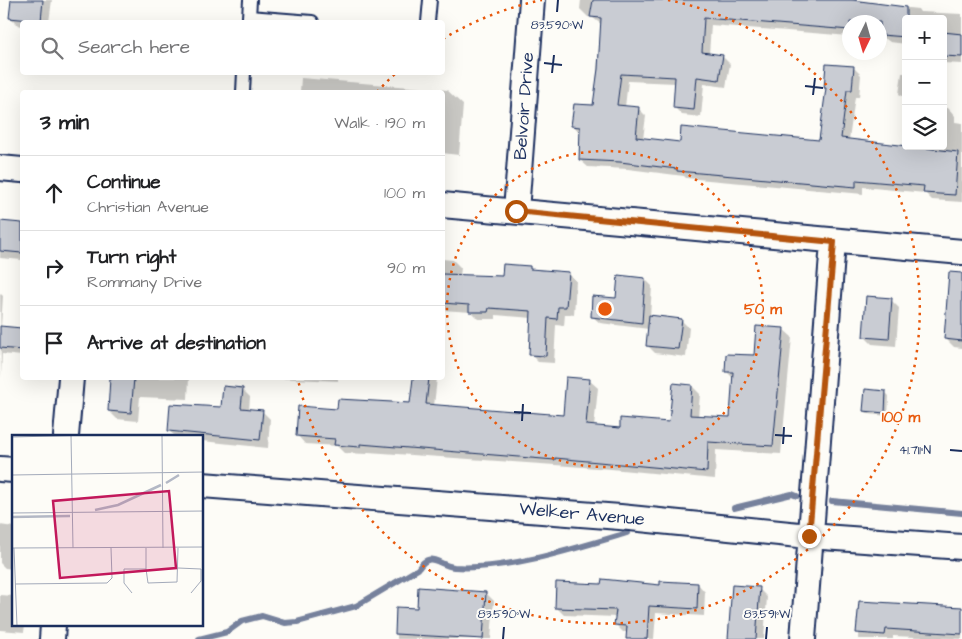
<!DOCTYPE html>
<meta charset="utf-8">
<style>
:root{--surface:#fff;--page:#f2f2f2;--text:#202124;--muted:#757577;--line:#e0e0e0}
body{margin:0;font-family:"Architects Daughter",sans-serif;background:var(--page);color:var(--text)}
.controls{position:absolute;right:15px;top:15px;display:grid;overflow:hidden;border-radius:5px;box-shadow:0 5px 20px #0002}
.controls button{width:45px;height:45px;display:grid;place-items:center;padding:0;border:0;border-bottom:1px solid var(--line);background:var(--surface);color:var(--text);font:25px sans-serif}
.compass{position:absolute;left:842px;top:15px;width:45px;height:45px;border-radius:50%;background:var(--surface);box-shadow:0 5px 20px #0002;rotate:185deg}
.stop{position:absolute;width:15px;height:15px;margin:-11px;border:4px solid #b45309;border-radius:50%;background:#fff}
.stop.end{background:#b45309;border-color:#fff;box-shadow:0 1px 5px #0008}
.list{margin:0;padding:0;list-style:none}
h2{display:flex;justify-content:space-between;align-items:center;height:65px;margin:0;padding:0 20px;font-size:21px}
h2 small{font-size:16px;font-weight:400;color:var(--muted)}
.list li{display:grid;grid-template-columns:32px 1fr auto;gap:15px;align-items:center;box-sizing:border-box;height:75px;padding:0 20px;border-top:1px solid var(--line)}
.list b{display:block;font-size:19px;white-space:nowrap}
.list p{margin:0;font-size:16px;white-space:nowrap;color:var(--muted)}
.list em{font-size:16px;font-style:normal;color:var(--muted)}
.icon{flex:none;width:28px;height:28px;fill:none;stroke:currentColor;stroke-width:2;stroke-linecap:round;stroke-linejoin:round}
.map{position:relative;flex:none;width:962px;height:639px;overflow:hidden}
.search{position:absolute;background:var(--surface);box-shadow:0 5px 20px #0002;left:20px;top:20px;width:425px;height:55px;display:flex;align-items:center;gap:12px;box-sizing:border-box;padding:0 18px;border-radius:5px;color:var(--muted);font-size:19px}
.panel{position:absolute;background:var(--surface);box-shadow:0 5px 20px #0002;left:20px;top:90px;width:425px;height:290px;border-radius:5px}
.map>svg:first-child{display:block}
.shadow{fill:#0003}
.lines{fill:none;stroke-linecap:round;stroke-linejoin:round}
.stream{stroke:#76819c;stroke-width:6}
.building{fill:#c9ccd3;stroke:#1b2f5e}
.lane-casing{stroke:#1b2f5e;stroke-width:16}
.street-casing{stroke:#1b2f5e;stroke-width:28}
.lane{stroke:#fdfcf7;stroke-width:12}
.street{stroke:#fdfcf7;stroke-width:24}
.route{stroke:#b45309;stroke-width:6}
.ticks{fill:none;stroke:#1b2f5e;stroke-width:2}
.ring{fill:none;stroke:#e8590c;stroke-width:2.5;stroke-dasharray:2.5 5}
.labels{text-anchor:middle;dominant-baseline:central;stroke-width:4;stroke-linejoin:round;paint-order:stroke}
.street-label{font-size:18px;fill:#1b2f5e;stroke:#fdfcf7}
.inset-river{fill:none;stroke:#b3b8c5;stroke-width:2.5}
.inset-road{fill:none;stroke:#a3aaba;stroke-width:1}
.view{fill:#c2185b;fill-opacity:0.15;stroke:#c2185b;stroke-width:2.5}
.inset-edge{fill:none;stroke:#1b2f5e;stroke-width:2.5}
.ticks-label{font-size:12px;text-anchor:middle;fill:#1b2f5e;stroke:#fdfcf7;stroke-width:4;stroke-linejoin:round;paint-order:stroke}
.centre{fill:#e8590c;stroke:#fdfcf7;stroke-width:2.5}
.ring-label{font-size:15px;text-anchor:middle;font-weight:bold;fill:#e8590c;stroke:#fdfcf7;stroke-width:4;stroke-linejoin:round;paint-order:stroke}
</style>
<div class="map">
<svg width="962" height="639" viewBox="0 0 962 639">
<rect width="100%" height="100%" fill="#fdfcf7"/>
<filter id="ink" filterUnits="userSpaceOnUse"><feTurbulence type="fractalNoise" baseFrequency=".02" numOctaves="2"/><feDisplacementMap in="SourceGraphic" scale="10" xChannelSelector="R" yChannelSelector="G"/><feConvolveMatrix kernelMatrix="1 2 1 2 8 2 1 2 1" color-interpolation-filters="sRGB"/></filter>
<g filter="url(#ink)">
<path class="shadow" d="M12,0H52L49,22H22V26L18,25L10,17Z
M581,0H835L918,9L920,12L962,14V64L943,63V19H906V44L890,42L886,39L880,38V22H850V36L711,25L709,55L722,56L730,64L726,87L704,84L701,117L682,115L675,108L676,83L628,81L625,107L638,108L646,116L643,139L681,144L820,141L827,90L825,88L853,67L861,75L859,97H855L849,140L921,147L943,146V108H948L955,116V122L962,123V202L932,200L925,193L863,187V194L686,178L684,176L628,169L588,167L580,160V133L573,125L594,107L601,24L593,18L588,17L580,9Z
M902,73H906V98L899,94Z
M301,78L447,90L463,105L459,155L442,153V92H300Z
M0,223L22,225V260L0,258Z
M442,259L453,260L461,268L460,276L503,277L529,267L533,271L568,273L576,281L574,315L565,314L564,326L556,325L554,363L538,362L531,355L532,318L496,315V319H478L471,312L442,310Z
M645,279L652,286L650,317L681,320L689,328L686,357L655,353L647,345L649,329L600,323L592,316Z
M0,293L3,296L1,327L22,329V356L2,354L1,378Z
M891,300L899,308L896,346L872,344L864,336Z
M962,304V348L954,347L946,339Z
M783,329L792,337L781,454L716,450L715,479L611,469L368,452L367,454L344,453L337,446L305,444L297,435L338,411L411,404L414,378H437L434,406L564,416L589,380L598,388L594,427L621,429L670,423L692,386L700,394L698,417L731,419L734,379L726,371L755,356Z
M112,378H189L188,399L140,397L138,421L117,419L109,411Z
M271,378H338V381Z
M242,389L250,397L249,410L262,411L270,419L268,448L202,441V436H175L169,431L222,409Z
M885,392L889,396L888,416L868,414L865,411Z
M0,525L14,527V569L5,568L0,563Z
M698,584L705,592L704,616L656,613L654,639H627L628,632H623L615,624L616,617L564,615L557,608L661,586Z
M759,589L767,597L764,639H729Z
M486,593L494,601L491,639H397V634L418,609Z
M0,595L14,596V625H25L24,632L0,630Z
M860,602L962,608V639L893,636V639H859Z"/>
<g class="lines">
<path class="stream" d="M832,501L962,513
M734,508L792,494L797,496
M199,639L227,632L242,621L262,616L285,623L297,622L356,606L418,569C431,550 437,565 454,567C505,571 577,548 627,533"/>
</g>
<path class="building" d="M11,0H43L41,21L9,18Z
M593,0H852L906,7V37L881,35L880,22H850V30L704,18L702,52L723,55L719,80L697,77L694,110L673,108L675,77L621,74L617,105L639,107L636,137L680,142L681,127L819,140L826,88H824L826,64L854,66L852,90H847L841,138L958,152L955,195L923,193L924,186L856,180V187L677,171V169L620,162L579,160L580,127L571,126L574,104L593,105L598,69L601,18L590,17Z
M943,32L962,34V57L943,56Z
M0,221L22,223V253L0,251Z
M503,264L530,266V269L569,272L566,307H558L557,319L548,318L546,356L529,355L531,311L489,308L488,312H469V305L442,303V274L502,276Z
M949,272L962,273V341L944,339Z
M618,275L645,278L642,323L591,317L592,296L616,298Z
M866,296L892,298L889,339L863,337Z
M649,315L682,319L678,349L646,346Z
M0,326L22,328V350L0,348Z
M756,326L784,328L773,446L708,442L707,472L555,458V460L360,444V447L334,445L335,439L296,436L298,406L337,409L338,399L410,403L413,378H429L426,404L563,415L566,377L590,379L586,425L620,428V418L669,422L673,383L692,385L690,415L730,417L733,372H725L726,354L754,355Z
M110,378H134L131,413L108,411Z
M223,386L243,388L241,408L263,410L260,440L168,431L170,404L221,407Z
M865,389L886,391L885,413L863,411Z
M602,579L660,585V581L698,583L697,609L649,606L647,639H626L627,626L614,625L616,610L555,608L556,582L601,584Z
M732,585L760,587L756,639H728Z
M418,587L486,592L483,639L395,634L396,607L417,608Z
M859,601L962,607V634L886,629L885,635L856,633Z"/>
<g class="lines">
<defs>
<path id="lane" d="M249,17L250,0
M249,22V17L312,22
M428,22L430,0
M243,92L244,72"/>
<path id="street" d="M0,168L22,170
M442,205L962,252
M516,211L532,0
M66,436L71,378
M0,469L14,470
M202,485L620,517L809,536L962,547
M52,639L53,625
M803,639L833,242"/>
</defs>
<use href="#lane" class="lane-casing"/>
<use href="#street" class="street-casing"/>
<use href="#lane" class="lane"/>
<use href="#street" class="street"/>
</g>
</g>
<g class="lines" filter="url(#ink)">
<path class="route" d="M516,211L834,242L809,536"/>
</g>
<path class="ticks" d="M557,12L558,0M544,63L562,65M552,73L554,55M805,86L823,88M813,95L815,78M514,412L531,413M522,421L523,404M775,435L792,436M783,444L784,427M950,450L962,451M503,639L504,627M766,639L767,627"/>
<g class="ring">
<circle cx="605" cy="309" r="158"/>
<path d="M377 92A315 315 0 0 1 396 73M443 39A315 315 0 0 1 542 0M668 0A315 315 0 1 1 298 380"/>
</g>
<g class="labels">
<g class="street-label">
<text transform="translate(524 106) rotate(-86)">Belvoir Drive</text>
<text transform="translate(582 514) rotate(5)">Welker Avenue</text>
</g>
</g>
<g transform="translate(12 435)">
<rect width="191" height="191" fill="#fdfcf7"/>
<path class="inset-river" d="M154,48L167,40M83,75L106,70L149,50M0,82L58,81"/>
<path class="inset-road" d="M59,0L61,113M150,0L151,113M0,2L83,0M0,40L192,37M0,78L192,76M0,113L192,112M2,113L5,191M166,133L189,134V146L179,158M134,134L136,148L165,147L166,113M3,149L95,148L100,143L99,113M120,158L112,148V134H134V113"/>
<path class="view" d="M157,56L164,133L48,143L41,66Z"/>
<rect width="191" height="191" class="inset-edge"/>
</g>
<g class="ticks-label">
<text x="557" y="29">83.590°W</text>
<text x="915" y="454">41.711°N</text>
<text x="504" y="618">83.590°W</text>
<text x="767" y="618">83.591°W</text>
</g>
<circle cx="605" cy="309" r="8" class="centre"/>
<g class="ring-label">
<text x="763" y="314">50 m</text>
<text x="901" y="422">100 m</text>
</g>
</svg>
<div class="controls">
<button>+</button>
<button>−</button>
<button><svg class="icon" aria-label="layers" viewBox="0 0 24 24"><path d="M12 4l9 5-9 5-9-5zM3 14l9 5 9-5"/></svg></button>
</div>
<svg class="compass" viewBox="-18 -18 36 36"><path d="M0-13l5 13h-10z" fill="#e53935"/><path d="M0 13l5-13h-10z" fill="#757577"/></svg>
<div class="stop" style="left:516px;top:211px"></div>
<div class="stop end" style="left:809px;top:536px"></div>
<div class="search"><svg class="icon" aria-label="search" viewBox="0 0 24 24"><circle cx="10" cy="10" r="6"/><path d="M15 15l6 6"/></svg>Search here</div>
<section class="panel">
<h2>3 min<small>Walk · 190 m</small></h2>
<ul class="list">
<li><svg class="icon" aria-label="ahead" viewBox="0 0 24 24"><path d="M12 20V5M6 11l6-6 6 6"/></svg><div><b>Continue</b><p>Christian Avenue</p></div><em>100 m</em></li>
<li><svg class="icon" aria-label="right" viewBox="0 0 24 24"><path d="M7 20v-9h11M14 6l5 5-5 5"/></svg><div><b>Turn right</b><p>Rommany Drive</p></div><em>90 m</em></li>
<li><svg class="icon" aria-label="arrive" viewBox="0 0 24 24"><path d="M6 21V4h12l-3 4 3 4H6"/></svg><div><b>Arrive at destination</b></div></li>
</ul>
</section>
</div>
